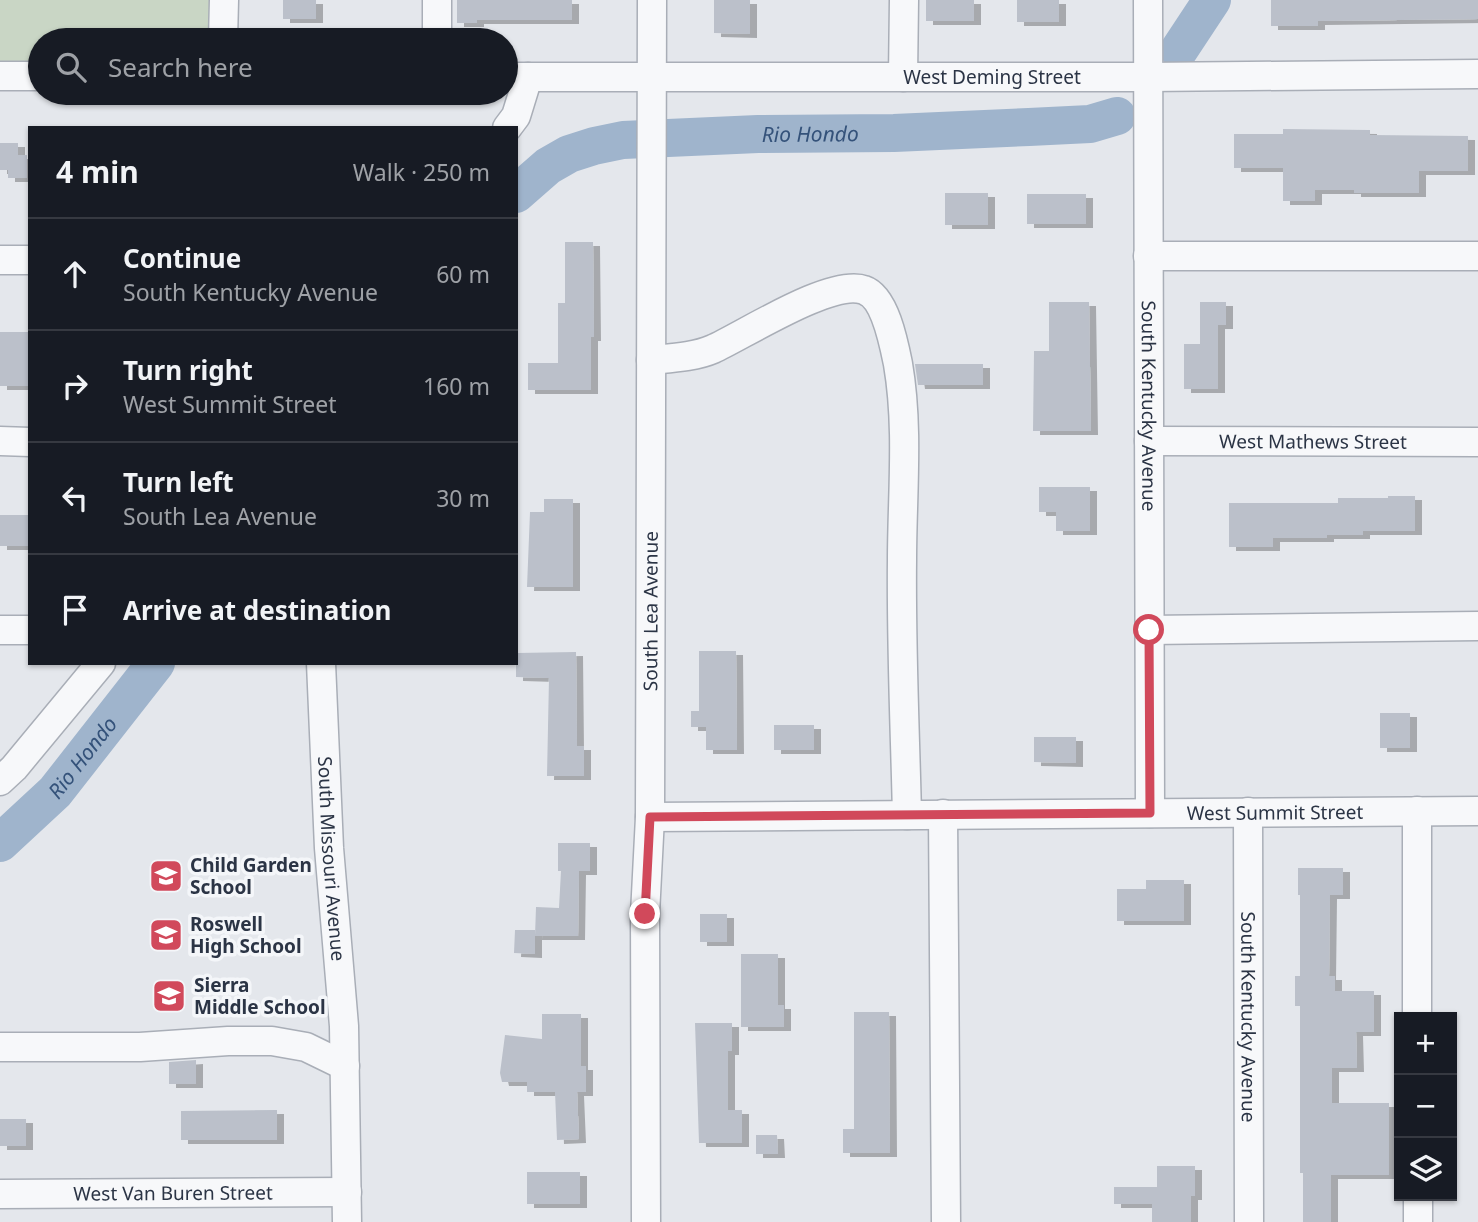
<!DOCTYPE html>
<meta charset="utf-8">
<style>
:root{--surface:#171b24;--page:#242831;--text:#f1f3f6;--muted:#9ea1a6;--line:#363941}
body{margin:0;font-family:"Noto Sans",sans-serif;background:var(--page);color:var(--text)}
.controls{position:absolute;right:21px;bottom:21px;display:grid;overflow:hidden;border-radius:0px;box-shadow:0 2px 5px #0004}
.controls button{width:63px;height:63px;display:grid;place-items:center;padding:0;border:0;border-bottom:2px solid var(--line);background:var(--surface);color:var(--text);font:35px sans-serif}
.stop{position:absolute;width:21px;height:21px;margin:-16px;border:5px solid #d1495b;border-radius:50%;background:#fff}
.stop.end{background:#d1495b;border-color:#fff;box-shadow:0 2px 7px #0008}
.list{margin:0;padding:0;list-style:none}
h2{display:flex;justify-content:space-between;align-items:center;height:91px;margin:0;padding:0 28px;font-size:30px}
h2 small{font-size:23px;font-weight:400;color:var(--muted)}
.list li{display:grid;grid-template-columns:46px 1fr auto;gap:21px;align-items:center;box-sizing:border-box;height:112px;padding:0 28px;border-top:2px solid var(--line)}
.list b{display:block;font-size:26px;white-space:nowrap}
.list p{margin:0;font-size:23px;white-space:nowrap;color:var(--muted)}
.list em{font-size:23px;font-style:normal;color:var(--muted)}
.icon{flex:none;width:38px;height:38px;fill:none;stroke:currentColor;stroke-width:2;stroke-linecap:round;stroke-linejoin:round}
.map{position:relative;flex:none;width:1478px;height:1222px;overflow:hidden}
.search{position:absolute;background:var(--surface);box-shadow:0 2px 5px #0004;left:28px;top:28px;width:490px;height:77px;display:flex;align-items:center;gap:18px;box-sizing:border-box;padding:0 24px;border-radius:38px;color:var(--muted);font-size:26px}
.panel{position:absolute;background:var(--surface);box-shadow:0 2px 5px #0004;left:28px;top:126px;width:490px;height:539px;border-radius:0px}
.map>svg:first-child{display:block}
.green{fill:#c9d6c5}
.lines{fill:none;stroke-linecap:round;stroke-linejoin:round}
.river{stroke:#9fb4cc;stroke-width:38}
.building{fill:#bbc0ca;filter:url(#shadow)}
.minor-casing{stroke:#a9aeb7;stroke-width:31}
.minor{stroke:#f7f8fa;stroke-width:28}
.route{stroke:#d1495b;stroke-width:9}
.labels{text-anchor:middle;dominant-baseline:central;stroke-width:7;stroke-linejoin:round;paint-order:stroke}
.street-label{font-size:19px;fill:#2b3445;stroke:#f4f6f9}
.poi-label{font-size:19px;font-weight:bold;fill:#2b3445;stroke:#f4f6f9;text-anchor:start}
.water-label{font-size:21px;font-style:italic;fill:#34527a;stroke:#f4f6f9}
</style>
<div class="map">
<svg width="1478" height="1222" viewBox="0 0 1478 1222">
<defs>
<filter id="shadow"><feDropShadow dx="7" dy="4" stdDeviation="0" flood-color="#0004"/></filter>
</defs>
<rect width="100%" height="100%" fill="#e4e7ec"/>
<path class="green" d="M0,0H224L223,40H40V76H0Z"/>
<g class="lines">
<g class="river">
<path d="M1179,50L1212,0"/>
<path id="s1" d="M516,194L548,166L569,154L594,146L623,140L758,134L894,133L1029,127L1090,124L1117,116"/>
<path id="s2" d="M0,843L55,792L156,663"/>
</g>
</g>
<path class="building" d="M283,0H316V19H283Z
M457,0H572V20H477V23H457Z
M714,0H750V34L714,33Z
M926,0H974V21H926Z
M1017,0H1059V22H1017Z
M1271,0H1478V19L1318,21V26H1271Z
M1283,129L1370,130V135L1468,136V171H1419V193H1354V190H1315V201H1283V168H1234V134H1283Z
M0,143H18V155H27V178H8V170H0Z
M945,193H988V225H945Z
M1027,194H1086V224H1027Z
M565,242H593L594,337H591V390H528V363H558V303H565Z
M1049,302H1089L1091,431H1033L1034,351H1049Z
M1200,302H1226V325H1218V389H1184V344H1200Z
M0,332H30V386H0Z
M915,364H983V385H918Z
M1039,487H1090V531H1056V512H1039Z
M1388,496H1415V531H1363V535H1327V538H1273V547H1229V503H1338V498H1388Z
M544,499H573V587H527L530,512H544Z
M0,515H28V546H0Z
M699,651H736L737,750H706V727H691V711H699Z
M576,652L577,746H584V776H547L549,678L516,677V653Z
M1380,713H1410V748H1380Z
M774,725H814V750H774Z
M1034,737H1076V763L1034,762Z
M558,843H590V871H579L578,936H535L536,907L559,908L561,871H558Z
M1298,868H1343V895H1330L1329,976H1335V991H1374V1032H1356L1357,1068H1332V1103H1389V1175H1331V1222H1303V1173H1300V1006H1295V976H1300V895H1298Z
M1146,880H1184V921H1117V889H1146Z
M700,914H727V942H700Z
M515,930H535V954L514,953Z
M741,954H778V1005H784V1027H741Z
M854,1012H889L890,1153H843V1129H854Z
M542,1014H581V1066H586V1092H577L579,1139L557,1140L555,1092H527V1082H502L500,1073L505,1035L542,1039Z
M695,1023H732V1051H728V1110H742V1143H699Z
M196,1060V1084H169V1062Z
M277,1110V1140H181V1111Z
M0,1119H26V1146H0Z
M756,1135H777L778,1154H756Z
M1157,1166H1195V1196H1191V1222H1152V1204H1114V1187H1157Z
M527,1172H580V1204H527Z"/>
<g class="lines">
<defs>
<g id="minor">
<path id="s3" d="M1148,0L1150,813"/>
<path d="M223,40L224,0"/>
<path d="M437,40V0"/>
<path d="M0,76H40"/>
<path id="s4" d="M506,77H1148L1478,74"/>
<path d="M903,77L904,0"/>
<path d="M507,128L516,116L528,77"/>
<path d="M1148,256H1478"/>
<path d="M0,260H30"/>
<path d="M651,360C671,358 695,357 713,349C744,335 832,278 864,290C885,297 894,344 898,364C909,428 902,496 902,560C901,645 905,730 907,815"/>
<path d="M0,441L30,442"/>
<path id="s5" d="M1149,441L1478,442"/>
<path d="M0,630H30"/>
<path d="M1149,630L1478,626"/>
<path id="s6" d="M321,663L329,848L344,1026L347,1222"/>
<path d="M0,781L14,768L101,663"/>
<path d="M1417,811V1017"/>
<path id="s7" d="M1248,812L1249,1222"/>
<path d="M943,814L946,1222"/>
<path id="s8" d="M650,817L1478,811"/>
<path d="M0,1047H140L228,1041H272L306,1047L345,1066"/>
<path id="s9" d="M0,1194L347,1192"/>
<path d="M1418,1196V1222"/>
<path id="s10" d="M646,1222L645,914L650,817L652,0"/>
</g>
</defs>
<use href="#minor" class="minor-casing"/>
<use href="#minor" class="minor"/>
</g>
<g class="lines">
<path class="route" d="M645,914L650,817L1150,813L1149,630"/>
</g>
<defs>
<symbol id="school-square" viewBox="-11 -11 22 22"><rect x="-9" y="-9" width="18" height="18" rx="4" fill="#d1495b" stroke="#f4f6f9"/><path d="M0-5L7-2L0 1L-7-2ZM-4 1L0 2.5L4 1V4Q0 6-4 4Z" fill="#fff"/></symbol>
</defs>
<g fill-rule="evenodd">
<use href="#school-square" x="147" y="857" width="38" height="38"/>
<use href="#school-square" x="147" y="916" width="38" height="38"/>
<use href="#school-square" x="150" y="977" width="38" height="38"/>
</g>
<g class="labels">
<g class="street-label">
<text stroke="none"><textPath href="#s4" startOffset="486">West Deming Street</textPath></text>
<text stroke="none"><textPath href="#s3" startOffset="406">South Kentucky Avenue</textPath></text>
<text stroke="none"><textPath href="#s5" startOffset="164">West Mathews Street</textPath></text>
<text stroke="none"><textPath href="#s10" startOffset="611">South Lea Avenue</textPath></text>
<text stroke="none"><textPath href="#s8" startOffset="625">West Summit Street</textPath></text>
<text stroke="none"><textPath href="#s6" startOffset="196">South Missouri Avenue</textPath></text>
<text stroke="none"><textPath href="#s7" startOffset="205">South Kentucky Avenue</textPath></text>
<text stroke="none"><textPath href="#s9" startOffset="173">West Van Buren Street</textPath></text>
</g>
<g class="poi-label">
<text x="190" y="865">Child Garden<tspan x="190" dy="22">School</tspan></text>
<text x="190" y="924">Roswell<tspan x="190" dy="22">High School</tspan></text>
<text x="194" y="985">Sierra<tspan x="194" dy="22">Middle School</tspan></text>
</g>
<g class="water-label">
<text stroke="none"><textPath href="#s1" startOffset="310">Rio Hondo</textPath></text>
<text stroke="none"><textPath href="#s2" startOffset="119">Rio Hondo</textPath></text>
</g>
</g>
</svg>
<div class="controls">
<button>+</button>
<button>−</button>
<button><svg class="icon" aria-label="layers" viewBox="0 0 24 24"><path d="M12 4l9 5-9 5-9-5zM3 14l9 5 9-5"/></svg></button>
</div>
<div class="stop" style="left:1149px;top:630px"></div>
<div class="stop end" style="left:645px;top:914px"></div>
<div class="search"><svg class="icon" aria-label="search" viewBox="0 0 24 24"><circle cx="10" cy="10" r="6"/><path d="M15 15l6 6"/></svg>Search here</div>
<section class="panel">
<h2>4 min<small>Walk · 250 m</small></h2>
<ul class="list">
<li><svg class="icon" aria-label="ahead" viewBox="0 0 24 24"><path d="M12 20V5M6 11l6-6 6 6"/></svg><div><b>Continue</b><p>South Kentucky Avenue</p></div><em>60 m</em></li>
<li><svg class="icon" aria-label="right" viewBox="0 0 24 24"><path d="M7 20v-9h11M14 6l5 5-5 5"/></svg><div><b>Turn right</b><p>West Summit Street</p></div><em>160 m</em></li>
<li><svg class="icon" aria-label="left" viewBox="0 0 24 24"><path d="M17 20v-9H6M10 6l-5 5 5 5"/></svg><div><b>Turn left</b><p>South Lea Avenue</p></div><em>30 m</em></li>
<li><svg class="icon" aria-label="arrive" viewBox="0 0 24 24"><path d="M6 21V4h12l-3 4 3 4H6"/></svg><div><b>Arrive at destination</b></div></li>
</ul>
</section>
</div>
